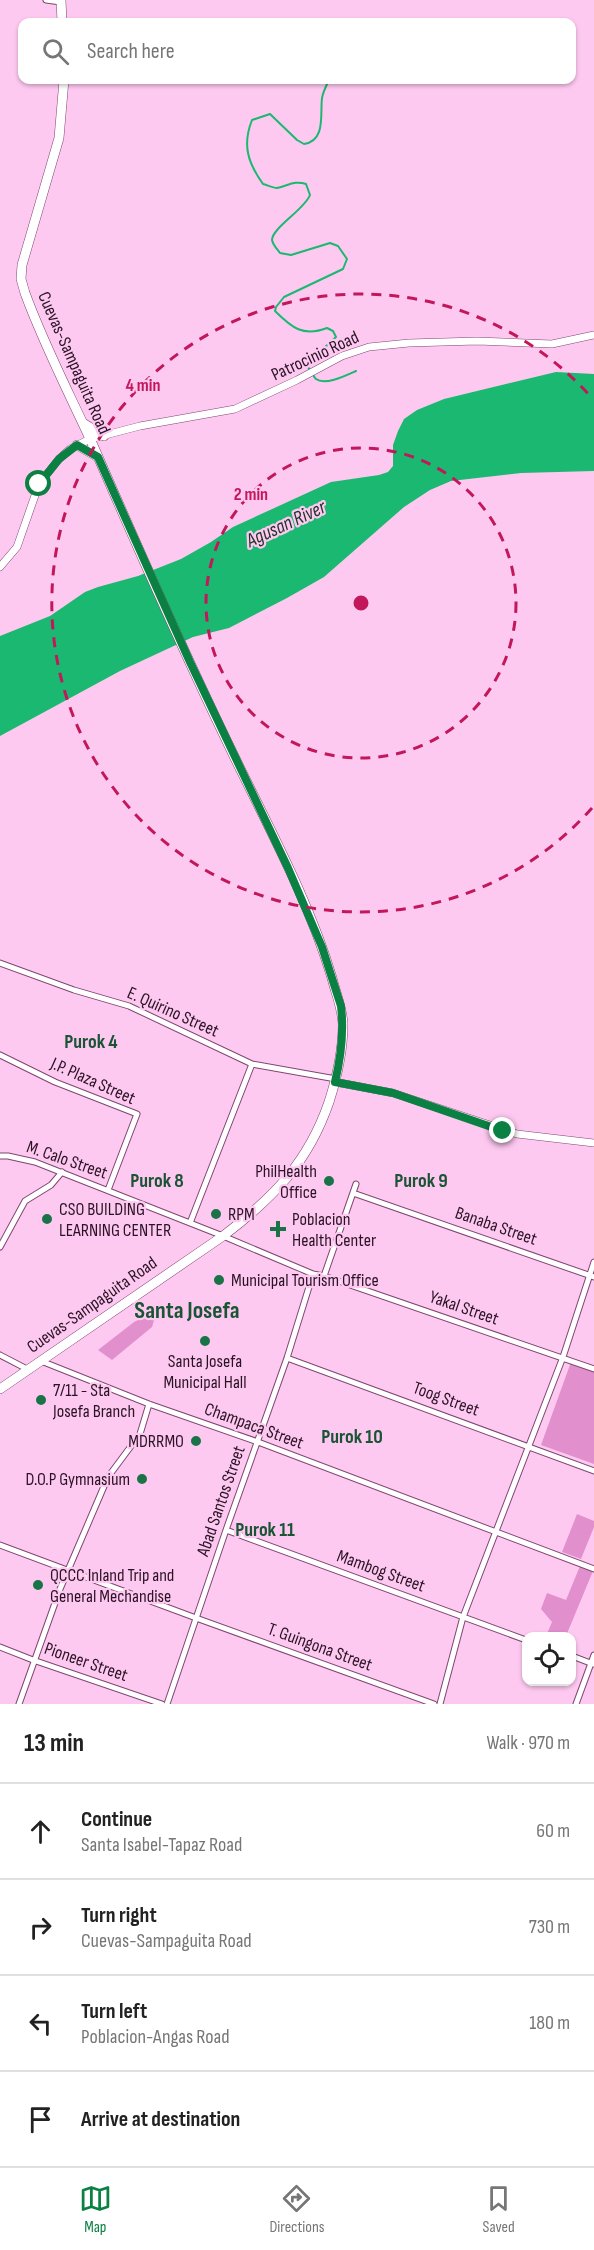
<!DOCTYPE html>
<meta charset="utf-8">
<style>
:root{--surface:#fff;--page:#f6f6f6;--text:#222;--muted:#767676;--line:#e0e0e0;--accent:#0b8043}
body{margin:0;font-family:"Sofia Sans Condensed",sans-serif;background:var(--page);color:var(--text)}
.controls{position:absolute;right:18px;bottom:18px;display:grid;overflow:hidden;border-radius:12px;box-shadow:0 2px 4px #0004}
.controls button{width:54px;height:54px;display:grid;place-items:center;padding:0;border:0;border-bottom:2px solid var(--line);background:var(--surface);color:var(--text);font:30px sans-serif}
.stop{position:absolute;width:18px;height:18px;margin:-14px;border:4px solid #0b8043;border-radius:50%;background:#fff}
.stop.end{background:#0b8043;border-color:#fff;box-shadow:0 2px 6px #0008}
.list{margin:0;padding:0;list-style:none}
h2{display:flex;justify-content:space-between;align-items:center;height:78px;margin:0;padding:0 24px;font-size:26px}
h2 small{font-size:20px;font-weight:400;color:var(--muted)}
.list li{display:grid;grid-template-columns:39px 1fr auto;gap:18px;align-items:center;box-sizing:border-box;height:96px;padding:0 24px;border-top:2px solid var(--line)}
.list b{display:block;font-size:22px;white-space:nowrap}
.list p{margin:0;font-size:20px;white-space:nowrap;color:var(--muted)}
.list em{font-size:20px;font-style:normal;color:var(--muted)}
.icon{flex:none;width:33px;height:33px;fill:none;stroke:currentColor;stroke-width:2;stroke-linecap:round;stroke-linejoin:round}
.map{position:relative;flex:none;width:594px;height:1704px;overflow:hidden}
.search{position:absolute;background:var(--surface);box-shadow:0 2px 4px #0004;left:18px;right:18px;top:18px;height:66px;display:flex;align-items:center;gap:15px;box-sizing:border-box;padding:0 21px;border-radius:12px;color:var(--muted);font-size:22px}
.sheet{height:462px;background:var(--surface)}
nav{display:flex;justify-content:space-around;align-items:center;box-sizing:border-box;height:84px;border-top:2px solid var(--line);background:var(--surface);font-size:16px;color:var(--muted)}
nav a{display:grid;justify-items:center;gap:3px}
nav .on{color:var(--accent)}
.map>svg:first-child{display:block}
.green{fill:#e18fcd}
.water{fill:#1ab870}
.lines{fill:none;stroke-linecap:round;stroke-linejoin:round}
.stream{stroke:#1ab870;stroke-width:2}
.minor-casing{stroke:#7e4671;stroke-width:7}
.tertiary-casing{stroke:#7e4671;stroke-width:8}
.primary-casing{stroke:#7e4671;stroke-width:10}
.minor{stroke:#fff;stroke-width:5}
.tertiary{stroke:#fff;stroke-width:7}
.primary{stroke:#fff;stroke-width:9}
.route{stroke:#0b8043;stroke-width:8}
.ring{fill:none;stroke:#c2185b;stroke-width:3;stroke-dasharray:10 8}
.poi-dot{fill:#1a7347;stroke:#fec9f0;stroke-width:2}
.labels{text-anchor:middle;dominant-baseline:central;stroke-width:4.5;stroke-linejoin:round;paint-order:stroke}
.street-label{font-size:18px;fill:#2a1325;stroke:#fec9f0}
.poi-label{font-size:18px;fill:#2a1325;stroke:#fec9f0;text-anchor:start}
.water-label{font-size:20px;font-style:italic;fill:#1e3527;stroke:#fec9f0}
.neighbourhood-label{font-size:20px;font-weight:bold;fill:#1a5435;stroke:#fec9f0}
.district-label{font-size:24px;font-weight:bold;fill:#1a5435;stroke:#fec9f0}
.centre{fill:#c2185b;stroke:#fec9f0;stroke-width:3}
.ring-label{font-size:18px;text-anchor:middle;font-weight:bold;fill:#c2185b;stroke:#fec9f0;stroke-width:4.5;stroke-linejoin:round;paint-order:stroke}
</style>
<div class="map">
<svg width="594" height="1704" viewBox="0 0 594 1704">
<rect width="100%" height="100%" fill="#fec9f0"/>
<path class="green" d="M151,1314H156L152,1327L112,1360L98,1350L134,1322Z
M571,1362L594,1371V1464L541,1445Z
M577,1514L594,1521V1527L581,1559L562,1552Z
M580,1566L593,1571L566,1636H546L552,1622L541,1609L547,1593L566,1600Z"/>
<path class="water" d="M556,372L594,374V471L521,473L451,481L430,490L404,507L324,577L287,598L229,628L193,637L120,671L0,736V636L50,616L85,592L98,587L138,576L181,559L211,542L233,527L331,482L379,475L388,472L393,466V445L398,431L404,419L417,410L444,399Z"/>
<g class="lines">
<path class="stream" d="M329,80C326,86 323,92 322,98C320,114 326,141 304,144L297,140L270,114L252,120C242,145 248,163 263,184C267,185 273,188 277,188C288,186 294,180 306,184L310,195C305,209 272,228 272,240C273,245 277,249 280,253L291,255L330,243L338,246L347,259L343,269L284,297L276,307L275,311C292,328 303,337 327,328L333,331L336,337L322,350L310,358L307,366C310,369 313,376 316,379C325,386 347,375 356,371"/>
<defs>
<path id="minor" d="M46,0L61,2
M0,963L74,990L129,1006L252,1064L336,1079
M0,1055L55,1082L137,1114L108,1190
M0,1156H8L35,1162L223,1236L313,1274
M353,1193L594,1277
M190,1223L252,1064
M0,1247L25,1201L51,1185L62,1172
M324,1276L594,1369
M0,1355L27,1369
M287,1358L594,1471
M41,1361L149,1404L258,1442L594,1569
M226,1530L526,1640
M0,1545L196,1618L434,1704
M0,1647L33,1660L162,1704
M572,1656L593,1664
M19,1704L60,1589L108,1477L140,1434L149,1404
M167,1704L226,1530L287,1358L313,1274L324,1276L356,1184
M440,1704L463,1617L563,1357L594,1262
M576,1704L594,1655"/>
<path id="tertiary" d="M0,567L17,547L39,484L59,459L70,449L90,439L140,426L235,409L297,380L342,356L369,347L409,343L477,341L552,344L594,335
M335,1082L393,1093L517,1134L594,1143"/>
<path id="primary" d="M61,0L62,22
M83,423L104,436
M77,445L98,457
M0,1389L223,1236C273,1198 308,1163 329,1102C337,1077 343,1050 343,1024C342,1007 336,994 332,978C309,901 269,828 234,756C184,653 138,548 92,443C69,393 44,345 25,293L21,279L22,265L59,138L64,80"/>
</defs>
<use href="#minor" class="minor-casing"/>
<use href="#tertiary" class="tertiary-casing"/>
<use href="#primary" class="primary-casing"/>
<use href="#minor" class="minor"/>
<use href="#tertiary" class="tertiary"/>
<use href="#primary" class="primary"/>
</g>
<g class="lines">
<path class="route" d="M39,484L59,459L77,445L98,457L190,662L288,868L322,947L341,1006C344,1031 341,1057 335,1082L393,1093L503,1131"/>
</g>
<g class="ring">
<circle cx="361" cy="603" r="155"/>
<path d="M592 808A309 309 0 1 1 592 398"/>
</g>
<g class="poi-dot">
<circle cx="329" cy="1181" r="6"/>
<circle cx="216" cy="1214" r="6"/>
<circle cx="47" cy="1219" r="6"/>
<path d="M275 1220h6v6h6v6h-6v6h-6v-6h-6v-6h6z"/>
<circle cx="219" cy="1280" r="6"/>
<circle cx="205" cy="1341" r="6"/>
<circle cx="41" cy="1400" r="6"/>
<circle cx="196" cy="1441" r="6"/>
<circle cx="142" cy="1479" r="6"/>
<circle cx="38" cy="1585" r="6"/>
</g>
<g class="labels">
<g class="street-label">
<text transform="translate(315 356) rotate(-25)">Patrocinio Road</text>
<text transform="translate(74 363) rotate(66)">Cuevas-Sampaguita Road</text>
<text transform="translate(173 1012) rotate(24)">E. Quirino Street</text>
<text transform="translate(93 1081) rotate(24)">J.P. Plaza Street</text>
<text transform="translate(67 1160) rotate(19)">M. Calo Street</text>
<text transform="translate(496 1226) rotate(19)">Banaba Street</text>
<text transform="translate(92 1305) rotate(-35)">Cuevas-Sampaguita Road</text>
<text transform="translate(464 1308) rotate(19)">Yakal Street</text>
<text transform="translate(446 1399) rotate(20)">Toog Street</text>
<text transform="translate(254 1426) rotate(20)">Champaca Street</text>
<text transform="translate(221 1501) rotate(-71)">Abad Santos Street</text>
<text transform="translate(381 1571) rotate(20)">Mambog Street</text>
<text transform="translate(320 1647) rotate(20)">T. Guingona Street</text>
<text transform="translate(86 1662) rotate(19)">Pioneer Street</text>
</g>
<g class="poi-label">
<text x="317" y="1171" text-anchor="end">PhilHealth<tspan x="317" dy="21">Office</tspan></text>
<text x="59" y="1209">CSO BUILDING<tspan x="59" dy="21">LEARNING CENTER</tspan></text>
<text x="228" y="1214">RPM</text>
<text x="292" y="1219">Poblacion<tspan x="292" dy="21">Health Center</tspan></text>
<text x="231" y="1280">Municipal Tourism Office</text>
<text x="205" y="1361" text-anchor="middle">Santa Josefa<tspan x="205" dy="21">Municipal Hall</tspan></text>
<text x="53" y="1390">7/11 - Sta<tspan x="53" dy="21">Josefa Branch</tspan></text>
<text x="184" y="1441" text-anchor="end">MDRRMO</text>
<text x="130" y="1479" text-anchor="end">D.O.P Gymnasium</text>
<text x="50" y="1575">QCCC Inland Trip and<tspan x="50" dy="21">General Mechandise</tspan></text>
</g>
<g class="water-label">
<text transform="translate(286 524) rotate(-25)">Agusan River</text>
</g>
<g class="neighbourhood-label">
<text x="91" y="1042">Purok 4</text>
<text x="157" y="1181">Purok 8</text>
<text x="421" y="1181">Purok 9</text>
<text x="352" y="1437">Purok 10</text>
<text x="265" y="1530">Purok 11</text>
</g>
<g class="district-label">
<text x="187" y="1310">Santa Josefa</text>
</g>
</g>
<circle cx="361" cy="603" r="9" class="centre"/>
<g class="ring-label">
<text x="143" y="391">4 min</text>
<text x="251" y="500">2 min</text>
</g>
</svg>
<div class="controls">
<button><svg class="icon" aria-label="locate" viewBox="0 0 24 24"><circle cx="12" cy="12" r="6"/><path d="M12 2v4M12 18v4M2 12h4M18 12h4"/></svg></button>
</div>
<div class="stop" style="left:39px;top:484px"></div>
<div class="stop end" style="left:503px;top:1131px"></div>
<div class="search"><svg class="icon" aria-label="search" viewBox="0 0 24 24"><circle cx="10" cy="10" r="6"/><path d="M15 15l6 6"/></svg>Search here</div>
</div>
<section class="sheet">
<h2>13 min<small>Walk · 970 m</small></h2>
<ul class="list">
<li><svg class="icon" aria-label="ahead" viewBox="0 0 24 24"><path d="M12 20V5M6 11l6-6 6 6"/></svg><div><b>Continue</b><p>Santa Isabel-Tapaz Road</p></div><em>60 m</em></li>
<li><svg class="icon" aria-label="right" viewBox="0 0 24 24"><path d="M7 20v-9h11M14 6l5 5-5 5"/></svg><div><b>Turn right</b><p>Cuevas-Sampaguita Road</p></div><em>730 m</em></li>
<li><svg class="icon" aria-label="left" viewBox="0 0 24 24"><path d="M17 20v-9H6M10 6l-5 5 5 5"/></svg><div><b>Turn left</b><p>Poblacion-Angas Road</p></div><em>180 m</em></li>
<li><svg class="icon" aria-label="arrive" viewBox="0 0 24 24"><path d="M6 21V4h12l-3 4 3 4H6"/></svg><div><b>Arrive at destination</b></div></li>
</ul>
</section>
<nav>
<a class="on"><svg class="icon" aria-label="map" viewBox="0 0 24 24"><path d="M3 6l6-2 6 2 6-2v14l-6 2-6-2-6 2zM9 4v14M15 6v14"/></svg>Map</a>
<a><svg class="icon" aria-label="directions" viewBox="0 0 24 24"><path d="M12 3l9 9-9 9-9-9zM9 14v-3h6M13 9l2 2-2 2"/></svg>Directions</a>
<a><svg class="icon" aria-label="saved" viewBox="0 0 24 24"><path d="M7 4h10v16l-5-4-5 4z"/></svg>Saved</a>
</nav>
